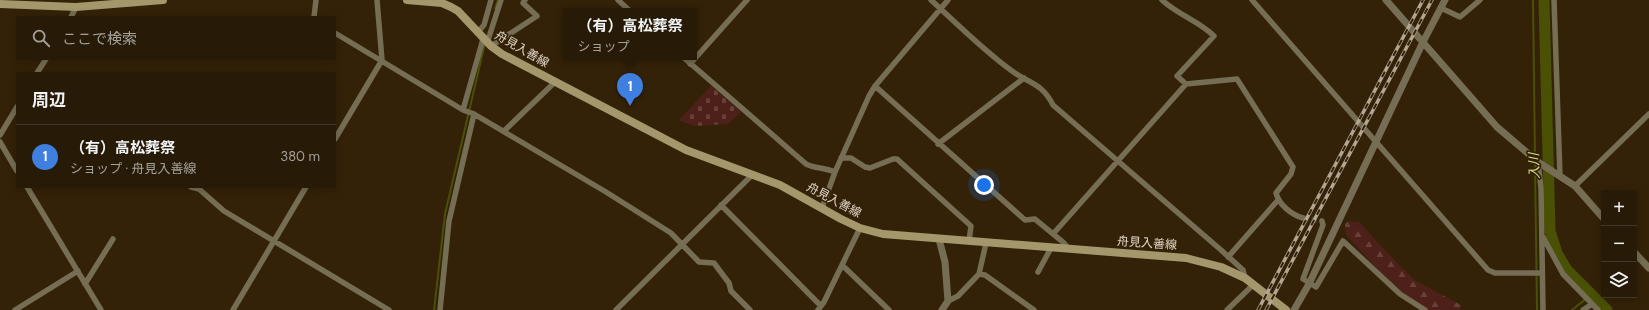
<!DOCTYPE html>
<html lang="ja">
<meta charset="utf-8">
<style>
:root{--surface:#271a06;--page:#332714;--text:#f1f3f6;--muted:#a4a19b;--line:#433828;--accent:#bca0f2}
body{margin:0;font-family:"DM Sans","Noto Sans JP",sans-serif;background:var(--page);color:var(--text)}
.controls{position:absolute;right:12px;bottom:12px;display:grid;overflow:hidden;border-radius:0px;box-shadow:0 2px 10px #0003}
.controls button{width:36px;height:36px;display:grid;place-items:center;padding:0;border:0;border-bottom:1px solid var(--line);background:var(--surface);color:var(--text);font:20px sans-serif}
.you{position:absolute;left:984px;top:185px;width:14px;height:14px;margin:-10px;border:3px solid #fff;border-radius:50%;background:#1a73e8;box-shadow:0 0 0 6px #1a73e833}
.badge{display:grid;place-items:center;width:26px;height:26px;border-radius:50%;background:var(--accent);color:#fff;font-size:13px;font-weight:700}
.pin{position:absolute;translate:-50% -33px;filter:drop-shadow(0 1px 2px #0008)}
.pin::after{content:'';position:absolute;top:21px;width:14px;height:12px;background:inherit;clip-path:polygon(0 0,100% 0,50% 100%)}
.popup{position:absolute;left:563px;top:8px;width:134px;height:52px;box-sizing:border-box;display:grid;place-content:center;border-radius:0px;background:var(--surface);filter:drop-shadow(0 1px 3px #0005);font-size:13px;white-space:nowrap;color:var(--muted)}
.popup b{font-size:15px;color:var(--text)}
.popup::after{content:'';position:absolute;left:50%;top:100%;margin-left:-8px;border:8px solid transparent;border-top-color:var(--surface)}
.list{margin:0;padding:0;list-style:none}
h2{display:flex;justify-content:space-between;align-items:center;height:52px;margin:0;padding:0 16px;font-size:17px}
h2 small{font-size:13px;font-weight:400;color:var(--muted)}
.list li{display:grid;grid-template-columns:26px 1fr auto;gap:12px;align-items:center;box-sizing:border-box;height:64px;padding:0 16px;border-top:1px solid var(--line)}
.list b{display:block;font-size:15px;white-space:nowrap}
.list p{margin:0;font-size:13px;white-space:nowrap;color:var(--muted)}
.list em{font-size:13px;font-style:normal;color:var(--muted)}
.icon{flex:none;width:22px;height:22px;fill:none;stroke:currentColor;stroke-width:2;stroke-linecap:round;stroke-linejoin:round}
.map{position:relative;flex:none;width:1649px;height:310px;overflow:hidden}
.search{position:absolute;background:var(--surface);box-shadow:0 2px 10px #0003;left:16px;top:16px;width:320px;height:44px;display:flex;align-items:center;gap:10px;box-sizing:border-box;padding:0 14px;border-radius:0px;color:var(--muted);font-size:15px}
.panel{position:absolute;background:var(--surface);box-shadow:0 2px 10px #0003;left:16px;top:72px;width:320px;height:116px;border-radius:0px}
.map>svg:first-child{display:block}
.forest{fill:url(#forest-firs)}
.cemetery{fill:url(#cemetery-stones)}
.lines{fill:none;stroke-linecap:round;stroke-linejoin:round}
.stream{stroke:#4a5004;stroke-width:2}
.river{stroke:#4a5004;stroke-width:11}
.minor-tunnel{stroke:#4e3d24;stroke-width:5.5;stroke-dasharray:5.5 3;stroke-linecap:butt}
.minor{stroke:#766e54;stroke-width:5.5}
.tertiary{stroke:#766e54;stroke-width:7}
.secondary{stroke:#a4976c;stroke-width:8}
.rail-casing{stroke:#b2a593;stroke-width:3.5}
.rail{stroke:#342208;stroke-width:2;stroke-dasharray:6;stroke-linecap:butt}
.labels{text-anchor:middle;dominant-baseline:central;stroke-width:3.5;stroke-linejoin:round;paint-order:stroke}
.street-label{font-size:12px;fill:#e1d5c6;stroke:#342208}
.water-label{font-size:13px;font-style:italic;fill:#d9e383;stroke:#342208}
</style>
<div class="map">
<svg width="1649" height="310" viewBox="0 0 1649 310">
<defs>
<pattern id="forest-firs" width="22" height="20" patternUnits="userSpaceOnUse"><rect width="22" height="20" fill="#4d2119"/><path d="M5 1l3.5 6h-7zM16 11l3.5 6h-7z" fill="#664039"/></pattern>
<pattern id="cemetery-stones" width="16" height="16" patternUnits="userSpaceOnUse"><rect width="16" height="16" fill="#4d2119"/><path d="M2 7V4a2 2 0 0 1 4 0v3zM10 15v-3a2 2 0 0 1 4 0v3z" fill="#664039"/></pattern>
</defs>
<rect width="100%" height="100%" fill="#342208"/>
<path class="forest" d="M1348,221L1359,222L1379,244L1414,280L1461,305L1460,310H1429L1401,291L1382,274L1346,235L1345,224Z"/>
<path class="cemetery" d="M711,86L741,112L728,124L694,126L679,120Z"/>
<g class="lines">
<path class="stream" d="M1533,0L1535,157
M495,8L498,0
M1535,163L1537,310
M434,310L445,214L485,43
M1572,310L1592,294"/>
<path class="river" d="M1544,0L1550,231L1557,253L1567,270L1607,310"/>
<path class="minor-tunnel" d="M1303,218L1322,221"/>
<path class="minor" d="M618,0L630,11
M931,0C956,23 985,52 1012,71C1030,84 1042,83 1053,105L1221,250L1243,270L1245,278
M1162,0C1178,15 1199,21 1214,36L1177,76L1186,84L1237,79L1293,167L1291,174L1276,193C1279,205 1292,215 1303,218
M1252,0L1488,270L1495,273H1542
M1554,0L1560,176
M1441,8L1460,17L1480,0
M71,17L76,7
M314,17L316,0
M335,33L463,110
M477,33L484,25L491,0
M483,39L463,110L474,114L606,192L671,233L699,262L714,263L729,283L731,291L750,310
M487,43L501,0
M491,46L537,16L523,3L525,0
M683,57L806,164C816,169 823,167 835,172
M690,64L747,0
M37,73L46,59
M875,86L1025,220L1035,219L1063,242L1069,249
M504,131L555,82
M0,135L17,107
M335,139L382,60L377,0
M0,142L17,171
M938,144L1024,78
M841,158H851L865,167L870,168L893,159H897L971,226L969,241
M1538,162L1541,188L1543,310
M1575,186L1649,114
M27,187L101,310
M191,187L199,189L224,211L389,310
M721,205L821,306
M822,208L835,172L869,96L875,86L948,0
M1322,221L1323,225L1303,279L1316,287L1343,241L1400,294L1425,310
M1053,234L1186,84
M1543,237L1563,274L1598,310
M1228,257L1278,200
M842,265L889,310
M1038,272L1051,248
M979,274L986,243
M85,284L113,239
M948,301L958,296L979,274L985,275L1034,310
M15,310L78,271
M233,310L306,187
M440,310L449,221L474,114
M616,310L752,175
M818,310L824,302L860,228
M1227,310L1254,284
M1583,310L1592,304"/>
<path class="tertiary" d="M1386,0L1497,127L1538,162L1575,186L1604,219
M939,239L945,262L948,301L942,310
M1634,252L1649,268
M1294,310L1309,284L1423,42L1445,0"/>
<path class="secondary" d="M407,0L442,3L451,7L458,11L491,46L502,54L686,150L780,185L841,219L860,228L883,234L1186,258L1221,267L1245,278L1286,310
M0,4L76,7L163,0"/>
<defs>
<path id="rail" d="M1258,310L1423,0
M1266,310L1432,0"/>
</defs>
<use href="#rail" class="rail-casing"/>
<use href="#rail" class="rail"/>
</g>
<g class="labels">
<g class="street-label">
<text transform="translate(522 49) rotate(30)">舟見入善線</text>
<text transform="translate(834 200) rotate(28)">舟見入善線</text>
<text transform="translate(1147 243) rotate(4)">舟見入善線</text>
</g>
<g class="water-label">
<text transform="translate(1534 166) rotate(-92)">入川</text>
</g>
</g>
</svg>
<div class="controls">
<button>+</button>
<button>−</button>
<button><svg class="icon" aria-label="layers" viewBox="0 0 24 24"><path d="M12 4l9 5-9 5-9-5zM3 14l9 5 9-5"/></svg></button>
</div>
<div class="you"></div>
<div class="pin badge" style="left:630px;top:106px;background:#3f7fe0">1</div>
<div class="popup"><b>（有）高松葬祭</b>ショップ</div>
<div class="search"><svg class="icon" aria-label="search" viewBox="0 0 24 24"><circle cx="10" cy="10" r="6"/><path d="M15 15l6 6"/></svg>ここで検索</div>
<section class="panel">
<h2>周辺<small></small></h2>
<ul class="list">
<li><span class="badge" style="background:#3f7fe0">1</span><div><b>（有）高松葬祭</b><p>ショップ · 舟見入善線</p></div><em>380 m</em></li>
</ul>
</section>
</div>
